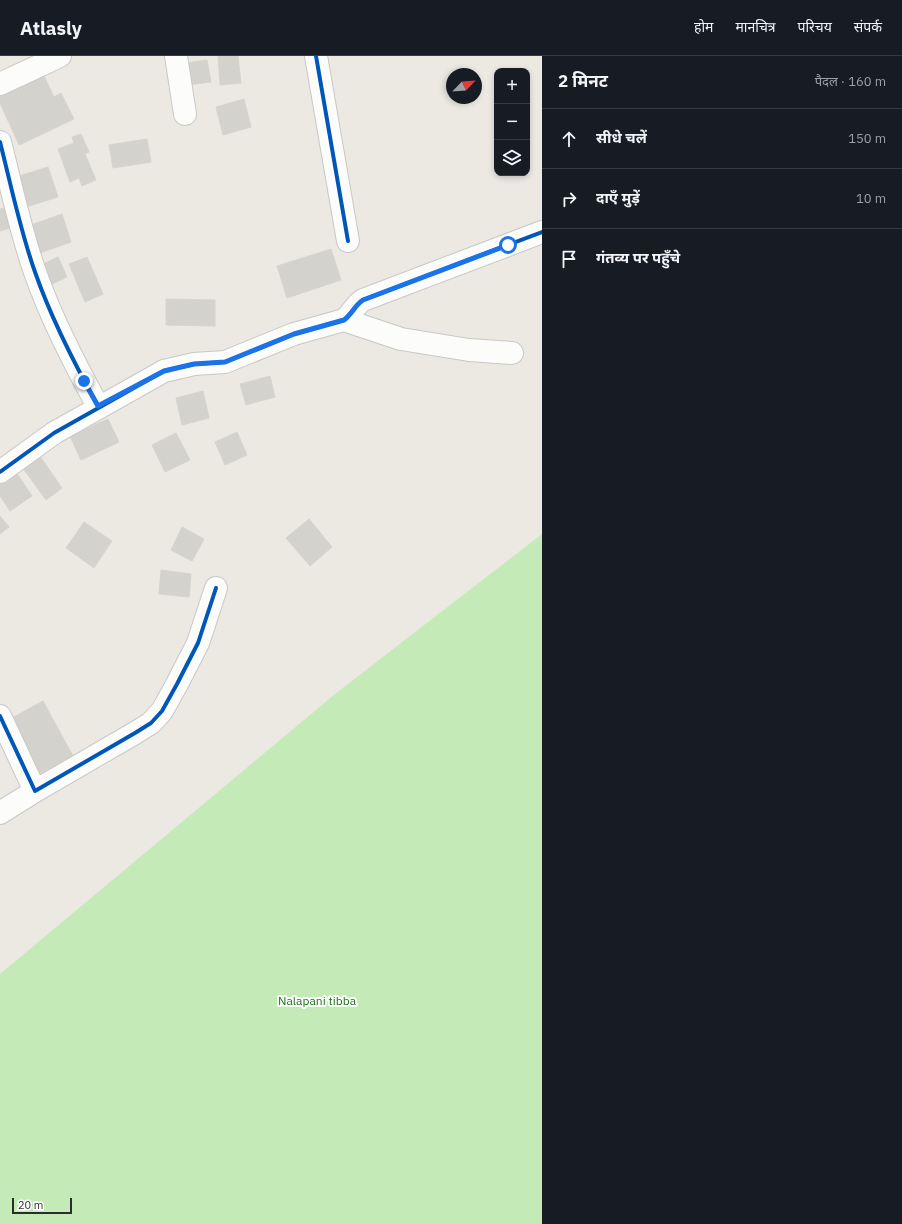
<!DOCTYPE html>
<html lang="hi">
<meta charset="utf-8">
<style>
:root{--surface:#171b24;--page:#20242c;--text:#f1f3f6;--muted:#9ea1a6;--line:#363941}
body{margin:0;font-family:"IBM Plex Sans","Noto Sans Devanagari",sans-serif;background:var(--page);color:var(--text)}
.controls{position:absolute;right:12px;top:12px;display:grid;overflow:hidden;border-radius:8px;box-shadow:0 2px 6px #0003}
.controls button{width:36px;height:36px;display:grid;place-items:center;padding:0;border:0;border-bottom:1px solid var(--line);background:var(--surface);color:var(--text);font:20px sans-serif}
.compass{position:absolute;left:446px;top:12px;width:36px;height:36px;border-radius:50%;background:var(--surface);box-shadow:0 2px 6px #0003;rotate:65deg}
.scale{position:absolute;left:12px;bottom:10px;width:60px;box-sizing:border-box;padding-left:4px;border:2px solid #2c2c2c;border-top:0;font-size:11px;line-height:14px;white-space:nowrap;color:#2c2c2c;-webkit-text-stroke:3px #fff;paint-order:stroke}
.stop{position:absolute;width:12px;height:12px;margin:-9px;border:3px solid #1a73e8;border-radius:50%;background:#fff}
.stop.end{background:#1a73e8;border-color:#fff;box-shadow:0 1px 4px #0008}
.list{margin:0;padding:0;list-style:none}
h2{display:flex;justify-content:space-between;align-items:center;height:52px;margin:0;padding:0 16px;font-size:17px}
h2 small{font-size:13px;font-weight:400;color:var(--muted)}
.list li{display:grid;grid-template-columns:26px 1fr auto;gap:12px;align-items:center;box-sizing:border-box;height:60px;padding:0 16px;border-top:1px solid var(--line)}
.list b{display:block;font-size:15px;white-space:nowrap}
.list em{font-size:13px;font-style:normal;color:var(--muted)}
.icon{flex:none;width:22px;height:22px;fill:none;stroke:currentColor;stroke-width:2;stroke-linecap:round;stroke-linejoin:round}
.map{position:relative;flex:none;width:542px;height:1168px;overflow:hidden}
header{display:flex;align-items:center;gap:24px;box-sizing:border-box;height:56px;padding:0 20px;background:var(--surface);border-bottom:1px solid var(--line)}
header strong{font-size:19px}
nav{display:flex;gap:22px;margin-inline-start:auto;font-size:14px}
main{display:flex}
aside{flex:1;background:var(--surface)}
.map>svg:first-child{display:block}
.green{fill:#c4eab8}
.building{fill:#d3d2cd;stroke:#d6d4ce}
.lines{fill:none;stroke-linecap:round;stroke-linejoin:round}
.minor-casing{stroke:#c8c8c7;stroke-width:24}
.minor{stroke:#fcfcfb;stroke-width:22}
.cycleway-casing{stroke:#fff;stroke-width:6}
.cycleway{stroke:#0057b8;stroke-width:4}
.route{stroke:#1a73e8;stroke-width:5}
.labels{text-anchor:middle;dominant-baseline:central;stroke-width:4;stroke-linejoin:round;paint-order:stroke}
.park-label{font-size:12px;fill:#197114;stroke:#fff}
</style>
<header>
<strong>Atlasly</strong>
<nav><a>होम</a><a>मानचित्र</a><a>परिचय</a><a>संपर्क</a></nav>
</header>
<main>
<div class="map">
<svg width="542" height="1168" viewBox="0 0 542 1168">
<rect width="100%" height="100%" fill="#ebe9e2"/>
<path class="green" d="M542,478V1168H0V918L335,638Z"/>
<path class="building" d="M218,0H238L241,27L220,29Z
M207,4L211,26L188,29L185,7Z
M41,13L54,41L61,37L74,63L19,89L0,47V32Z
M244,43L251,71L223,79L216,51Z
M81,78L89,96L85,98L96,124L82,130L79,122L70,126L58,93L74,87L72,81Z
M147,83L151,106L113,112L109,89Z
M48,111L58,141L26,151L16,121Z
M6,152L10,172L0,175V153Z
M62,158L71,186L37,198L28,170Z
M331,193L341,224L287,242L277,210Z
M58,201L67,221L44,232L35,212Z
M87,201L103,238L85,246L69,208Z
M166,243L215,244V270L166,269Z
M270,320L275,341L246,349L240,328Z
M203,335L209,362L182,369L176,342Z
M108,363L119,386L81,404L70,380Z
M237,376L247,399L225,409L215,386Z
M176,377L190,404L165,416L152,389Z
M37,396L62,432L46,444L20,408Z
M12,410L32,440L10,455L0,440V418Z
M0,460L9,471L0,478Z
M309,463L332,491L310,510L286,482Z
M84,466L112,485L94,512L66,492Z
M182,471L204,483L192,505L171,494Z
M161,514L191,518L189,541L159,538Z
M43,645L73,700L40,718L10,663Z"/>
<g class="lines">
<defs>
<path id="minor" d="M176,0L185,58
M316,0L348,185
M0,28L60,0
M0,86C11,129 20,174 35,216C51,262 74,307 98,350
M344,264L401,283L469,294L512,297
M0,416L54,377L164,315L194,308L225,306L294,278L344,264C352,258 355,249 363,244L542,176
M0,660L35,735L135,677L151,667L162,655L177,628L198,587L216,532
M0,757L35,735"/>
</defs>
<use href="#minor" class="minor-casing"/>
<use href="#minor" class="minor"/>
<defs>
<path id="cycleway" d="M316,0L348,185
M0,86C11,129 20,174 35,216C51,262 74,307 98,350
M0,416L54,377L164,315L194,308L225,306L294,278L344,264C352,258 355,249 363,244L542,176
M0,660L35,735L135,677L151,667L162,655L177,628L198,587L216,532"/>
</defs>
<use href="#cycleway" class="cycleway-casing"/>
<use href="#cycleway" class="cycleway"/>
</g>
<g class="lines">
<path class="route" d="M84,325L98,350L164,315L194,308L225,306L294,278L344,264C352,258 355,249 363,244L508,189"/>
</g>
<g class="labels">
<g class="park-label">
<text x="317" y="944">Nalapani tibba</text>
</g>
</g>
</svg>
<div class="controls">
<button>+</button>
<button>−</button>
<button><svg class="icon" aria-label="layers" viewBox="0 0 24 24"><path d="M12 4l9 5-9 5-9-5zM3 14l9 5 9-5"/></svg></button>
</div>
<svg class="compass" viewBox="-18 -18 36 36"><path d="M0-13l5 13h-10z" fill="#e53935"/><path d="M0 13l5-13h-10z" fill="#9ea1a6"/></svg>
<div class="scale">20 m</div>
<div class="stop" style="left:508px;top:189px"></div>
<div class="stop end" style="left:84px;top:325px"></div>
</div>
<aside>
<h2>2 मिनट<small>पैदल · 160 m</small></h2>
<ul class="list">
<li><svg class="icon" aria-label="ahead" viewBox="0 0 24 24"><path d="M12 20V5M6 11l6-6 6 6"/></svg><div><b>सीधे चलें</b></div><em>150 m</em></li>
<li><svg class="icon" aria-label="right" viewBox="0 0 24 24"><path d="M7 20v-9h11M14 6l5 5-5 5"/></svg><div><b>दाएँ मुड़ें</b></div><em>10 m</em></li>
<li><svg class="icon" aria-label="arrive" viewBox="0 0 24 24"><path d="M6 21V4h12l-3 4 3 4H6"/></svg><div><b>गंतव्य पर पहुँचे</b></div></li>
</ul>
</aside>
</main>
